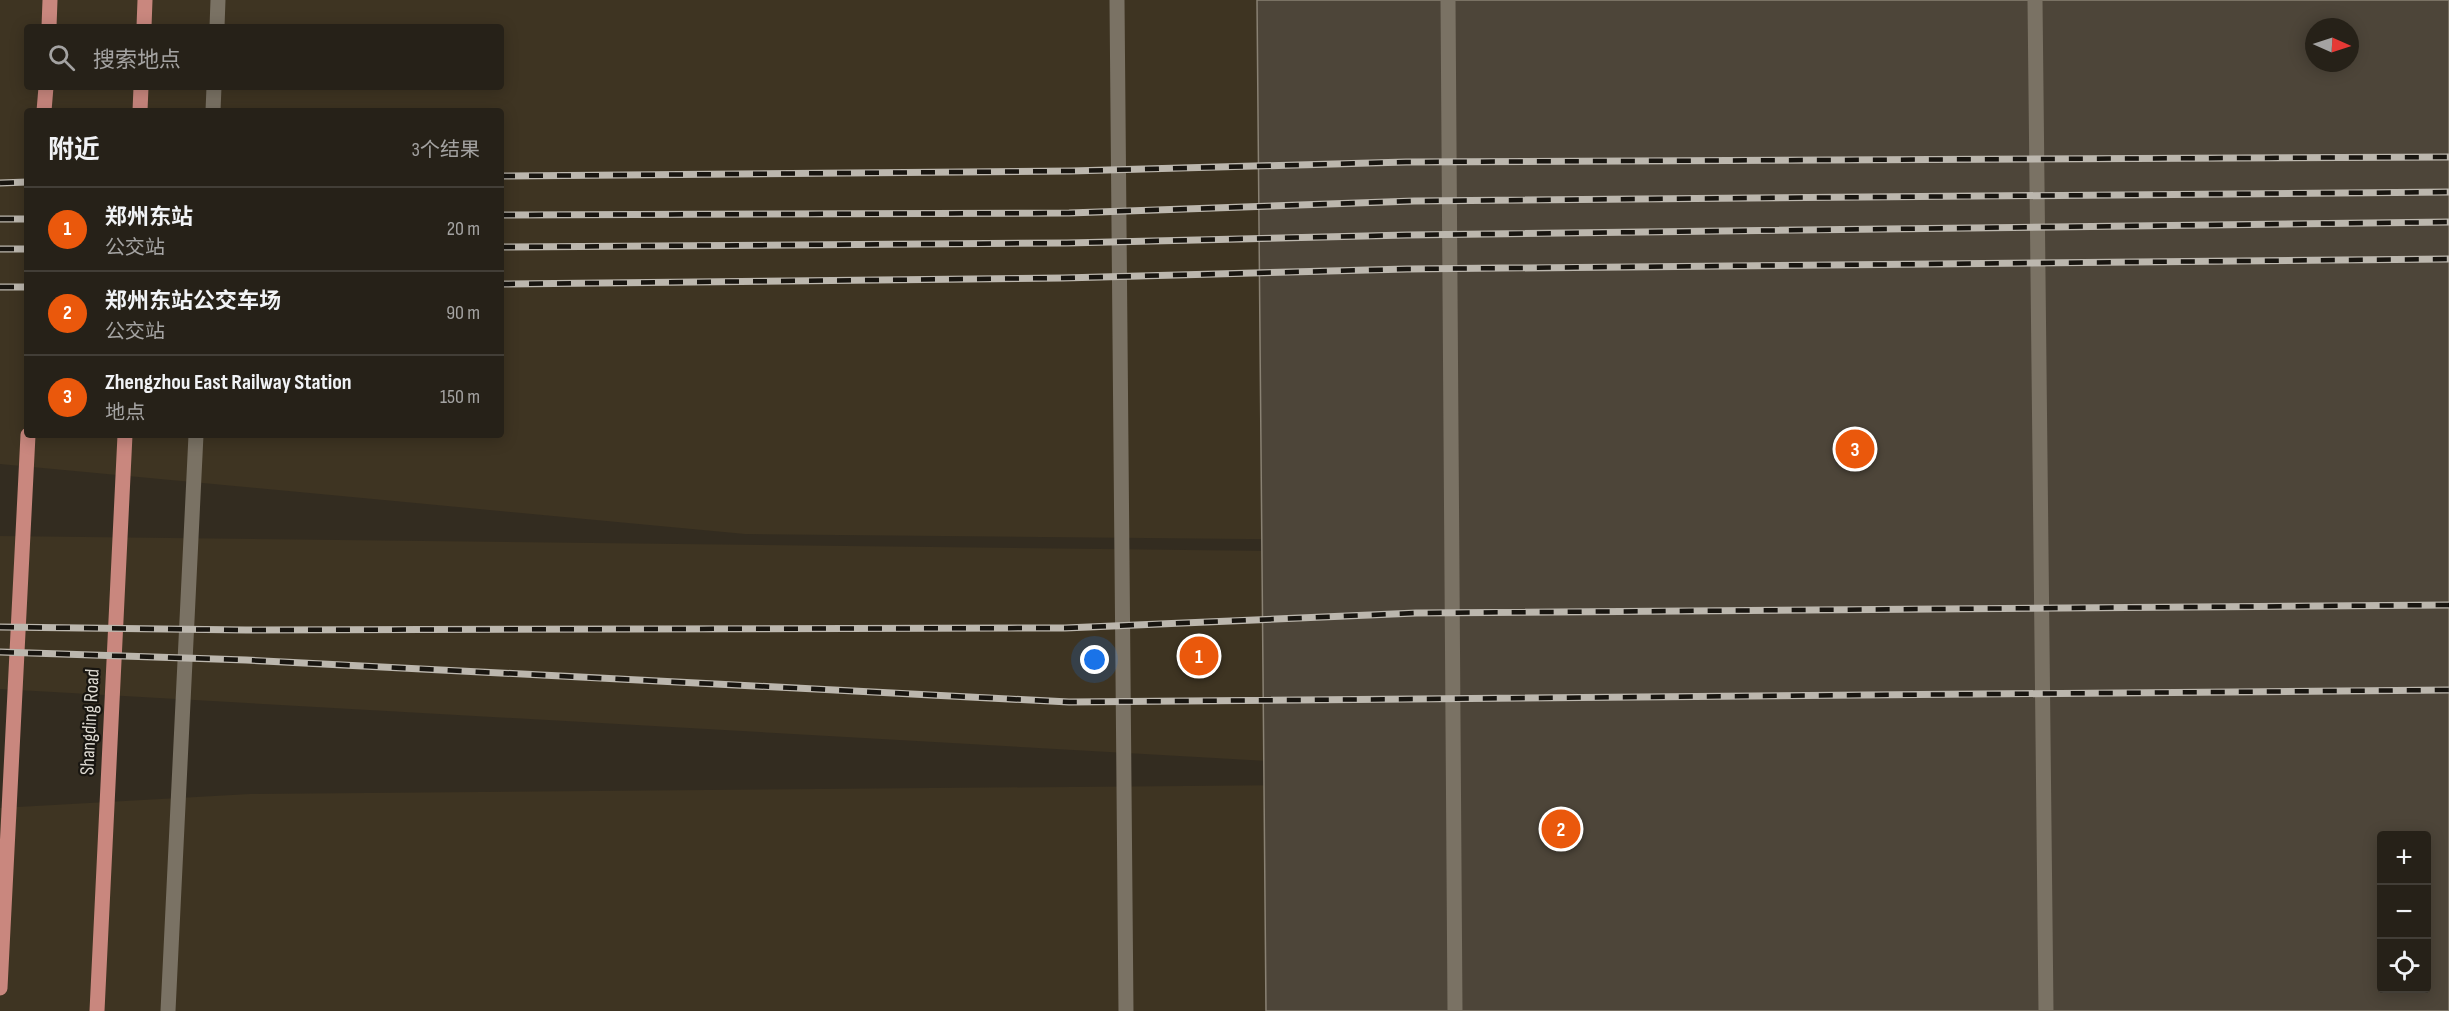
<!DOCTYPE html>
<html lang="zh">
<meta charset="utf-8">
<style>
:root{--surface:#262118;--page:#322e25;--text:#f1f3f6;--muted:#a4a3a2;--line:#423e37;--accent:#ea580c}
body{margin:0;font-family:"Sofia Sans Condensed","Noto Sans SC",sans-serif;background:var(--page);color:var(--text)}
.controls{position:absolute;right:18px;bottom:18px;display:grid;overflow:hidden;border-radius:6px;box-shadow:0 3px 15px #0003}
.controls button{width:54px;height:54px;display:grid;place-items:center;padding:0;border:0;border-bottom:2px solid var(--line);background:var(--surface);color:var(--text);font:30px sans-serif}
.compass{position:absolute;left:2305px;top:18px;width:54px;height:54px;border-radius:50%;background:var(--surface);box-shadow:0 3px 15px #0003;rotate:93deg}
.you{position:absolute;left:1095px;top:660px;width:21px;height:21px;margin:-15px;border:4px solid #fff;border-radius:50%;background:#1a73e8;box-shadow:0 0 0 9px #1a73e833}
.badge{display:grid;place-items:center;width:39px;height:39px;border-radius:50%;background:var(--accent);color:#fff;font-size:20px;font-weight:700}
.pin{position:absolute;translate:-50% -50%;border:3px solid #fff;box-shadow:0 2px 6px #0006}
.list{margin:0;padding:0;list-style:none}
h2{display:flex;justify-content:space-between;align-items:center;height:78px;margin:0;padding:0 24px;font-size:26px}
h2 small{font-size:20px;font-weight:400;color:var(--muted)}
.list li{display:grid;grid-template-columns:39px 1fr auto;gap:18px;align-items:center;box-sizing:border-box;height:84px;padding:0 24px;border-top:2px solid var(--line)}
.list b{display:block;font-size:22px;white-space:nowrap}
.list p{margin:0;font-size:20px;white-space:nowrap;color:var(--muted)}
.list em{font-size:20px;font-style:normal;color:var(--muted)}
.icon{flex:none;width:33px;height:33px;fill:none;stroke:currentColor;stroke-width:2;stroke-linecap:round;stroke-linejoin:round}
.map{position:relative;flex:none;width:2449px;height:1011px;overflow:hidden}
.search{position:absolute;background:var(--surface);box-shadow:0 3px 15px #0003;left:24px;top:24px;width:480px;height:66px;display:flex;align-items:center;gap:15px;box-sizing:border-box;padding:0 21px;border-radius:6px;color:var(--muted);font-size:22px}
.panel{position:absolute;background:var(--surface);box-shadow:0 3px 15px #0003;left:24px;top:108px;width:480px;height:330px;border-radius:6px}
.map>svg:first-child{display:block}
.built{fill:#3e3422;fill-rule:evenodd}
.building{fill:#4d4539;stroke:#898173;stroke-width:1.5;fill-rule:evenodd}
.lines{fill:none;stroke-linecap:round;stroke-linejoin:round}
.secondary{stroke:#7a7264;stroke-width:15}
.primary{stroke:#c9877e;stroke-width:15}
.rail-casing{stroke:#bcb7ae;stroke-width:7}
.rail{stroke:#181510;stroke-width:4.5;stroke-dasharray:14;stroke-linecap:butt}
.labels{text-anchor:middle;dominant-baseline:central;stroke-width:4.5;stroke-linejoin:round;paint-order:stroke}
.street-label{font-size:20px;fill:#dedad2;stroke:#181510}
</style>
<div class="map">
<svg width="2449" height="1011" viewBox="0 0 2449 1011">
<rect width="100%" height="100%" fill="#332c20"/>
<path class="built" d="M0,0H2449V529L1355,540L745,534L0,464ZM27,27H501V87H27ZM2314,27H2350V63H2314ZM27,111H501V435H27Z
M0,536L1355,552L1357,766L0,689Z
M2449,775V1011H0V808L250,794ZM2382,836H2426V988H2382Z"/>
<path class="building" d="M1257,0H2449V1011H1266ZM2314,27H2350V63H2314ZM2382,836H2426V988H2382Z"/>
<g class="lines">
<path class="secondary" d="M1117,0L1126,1011
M1448,0L1455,1011
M2035,0L2046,1011
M217,27L218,0
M213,111L214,87
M168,1011L196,435"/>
<path class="primary" d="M49,27L50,0
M144,27L145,0
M44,111L46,87
M140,111L141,87
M0,988L28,435
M97,1011L125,435"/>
<defs>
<path id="rail" d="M501,176L1071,171L1406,162L2449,157
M0,183L27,182
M501,215L1069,213L1414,201L2449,192
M0,219H27
M501,247L1067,243L1407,235L2449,222
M0,249H27
M501,284L1063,278L1407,269L2449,259
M0,287H27
M0,627L246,630L1065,628L1416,613L2449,605
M0,652L246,660L1069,702L2449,690"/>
</defs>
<use href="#rail" class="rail-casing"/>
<use href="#rail" class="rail"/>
</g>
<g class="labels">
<g class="street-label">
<text transform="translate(90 722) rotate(-87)">Shangding Road</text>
</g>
</g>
</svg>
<div class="controls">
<button>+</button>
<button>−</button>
<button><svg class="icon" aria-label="locate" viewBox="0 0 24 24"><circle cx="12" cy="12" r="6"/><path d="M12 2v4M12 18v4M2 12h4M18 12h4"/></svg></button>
</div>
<svg class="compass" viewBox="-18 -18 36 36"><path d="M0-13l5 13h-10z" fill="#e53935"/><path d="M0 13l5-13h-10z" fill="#a4a3a2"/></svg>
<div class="you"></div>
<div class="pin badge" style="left:1199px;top:656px">1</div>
<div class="pin badge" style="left:1561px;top:829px">2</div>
<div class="pin badge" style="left:1855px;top:449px">3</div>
<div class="search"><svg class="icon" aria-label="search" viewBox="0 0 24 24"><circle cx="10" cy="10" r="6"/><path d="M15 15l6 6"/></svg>搜索地点</div>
<section class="panel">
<h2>附近<small>3个结果</small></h2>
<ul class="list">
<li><span class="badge">1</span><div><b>郑州东站</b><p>公交站</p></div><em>20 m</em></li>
<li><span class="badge">2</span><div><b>郑州东站公交车场</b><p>公交站</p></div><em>90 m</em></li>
<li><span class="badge">3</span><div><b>Zhengzhou East Railway Station</b><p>地点</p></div><em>150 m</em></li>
</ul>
</section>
</div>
